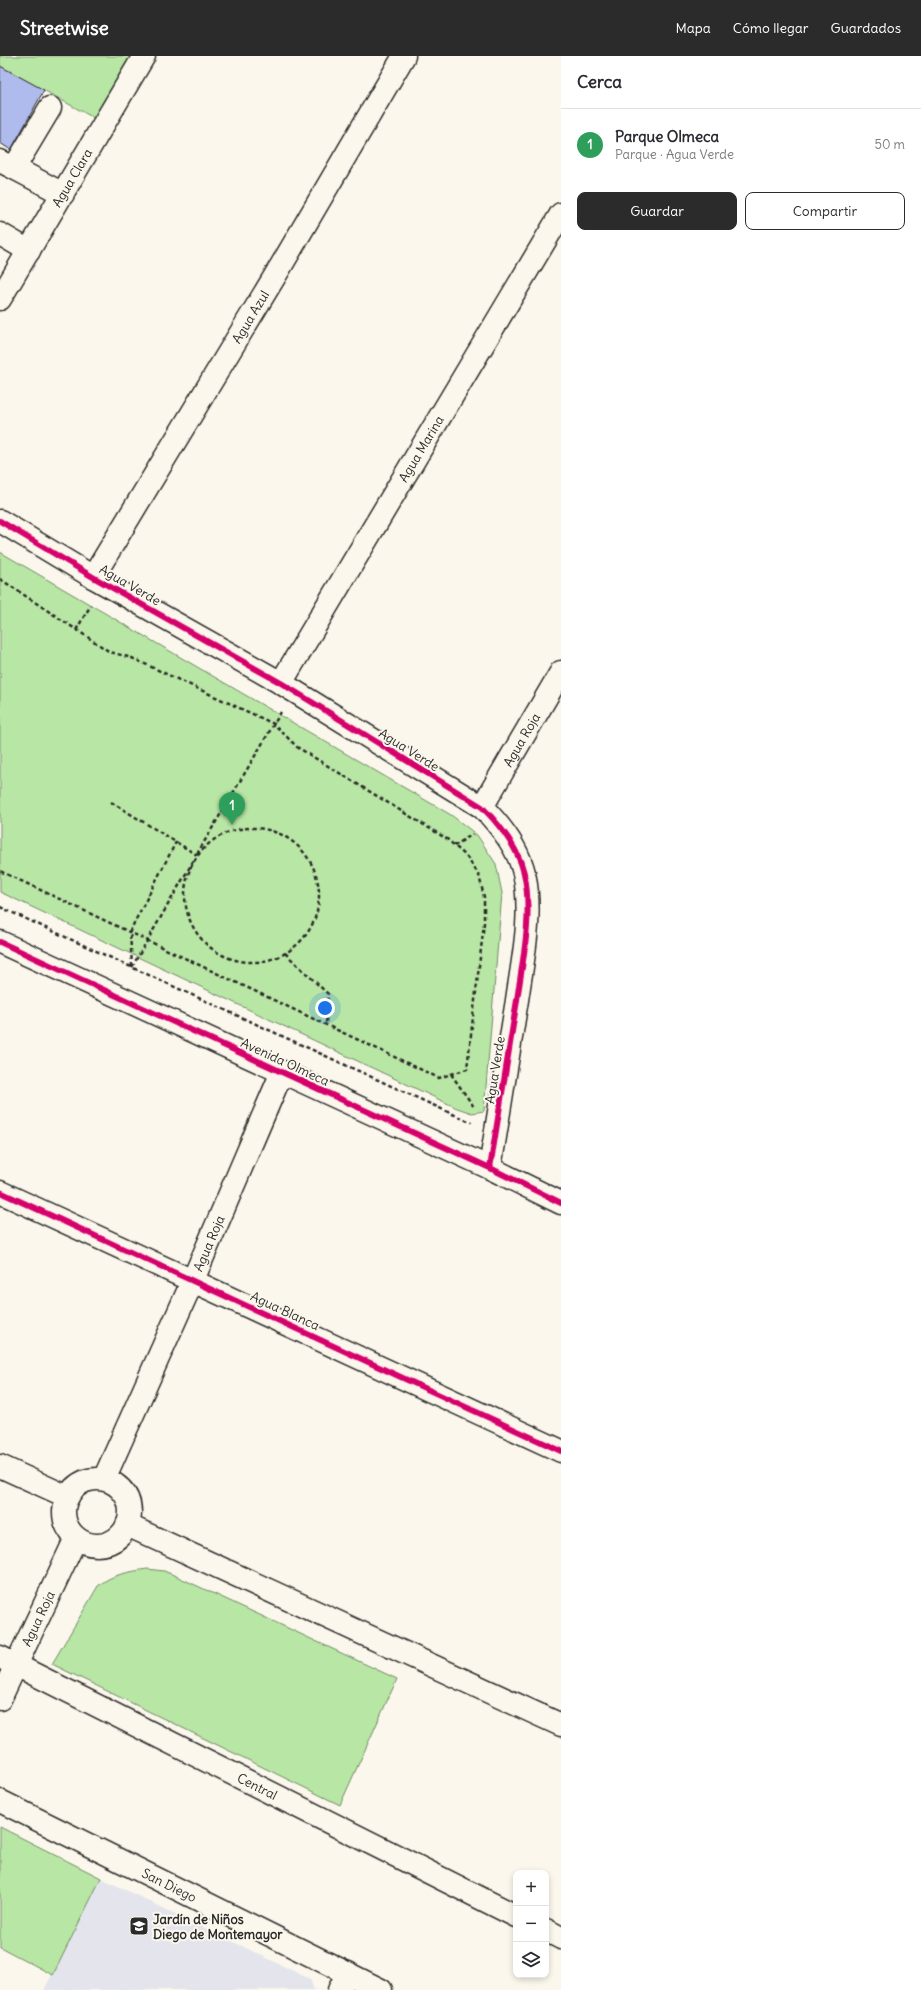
<!DOCTYPE html>
<html lang="es">
<meta charset="utf-8">
<style>
:root{--surface:#fff;--page:#f7f7f7;--text:#2b2b33;--muted:#7c7c81;--line:#e1e1e2;--accent:#2b2b2b}
body{margin:0;font-family:Delius,sans-serif;background:var(--page);color:var(--text)}
.controls{position:absolute;right:12px;bottom:12px;display:grid;overflow:hidden;border-radius:8px;box-shadow:0 2px 6px #0003}
.controls button{width:36px;height:36px;display:grid;place-items:center;padding:0;border:0;border-bottom:1px solid var(--line);background:var(--surface);color:var(--text);font:20px sans-serif}
.you{position:absolute;left:325px;top:952px;width:14px;height:14px;margin:-10px;border:3px solid #fff;border-radius:50%;background:#1a73e8;box-shadow:0 0 0 6px #1a73e833}
.badge{display:grid;place-items:center;width:26px;height:26px;border-radius:50%;background:var(--accent);color:#fff;font-size:13px;font-weight:700}
.pin{position:absolute;translate:-50% -33px;filter:drop-shadow(0 1px 2px #0008)}
.pin::after{content:'';position:absolute;top:21px;width:14px;height:12px;background:inherit;clip-path:polygon(0 0,100% 0,50% 100%)}
.list{margin:0;padding:0;list-style:none}
h2{display:flex;justify-content:space-between;align-items:center;height:52px;margin:0;padding:0 16px;font-size:17px}
h2 small{font-size:13px;font-weight:400;color:var(--muted)}
.list li{display:grid;grid-template-columns:26px 1fr auto;gap:12px;align-items:center;box-sizing:border-box;height:72px;padding:0 16px;border-top:1px solid var(--line)}
.list b{display:block;font-size:15px;white-space:nowrap}
.list p{margin:0;font-size:13px;white-space:nowrap;color:var(--muted)}
.list em{font-size:13px;font-style:normal;color:var(--muted)}
.actions{display:flex;gap:8px;padding:12px 16px}
.actions a{flex:1;padding:9px 0;border:1px solid var(--accent);border-radius:8px;text-align:center;font-size:14px;color:var(--accent)}
.actions .main{background:var(--accent);color:#fff}
.icon{flex:none;width:22px;height:22px;fill:none;stroke:currentColor;stroke-width:2;stroke-linecap:round;stroke-linejoin:round}
.map{position:relative;flex:none;width:561px;height:1934px;overflow:hidden}
header{display:flex;align-items:center;gap:24px;box-sizing:border-box;height:56px;padding:0 20px;background:var(--accent);color:#fff}
header strong{font-size:19px}
nav{display:flex;gap:22px;margin-inline-start:auto;font-size:14px}
main{display:flex}
aside{flex:1;background:var(--surface)}
.map>svg:first-child{display:block}
.built{fill:#e4e5ec}
.green{fill:#b8e6a4;stroke:#728868}
.building{fill:#aebbec;stroke:#2b2b2b}
.lines{fill:none;stroke-linecap:round;stroke-linejoin:round}
.minor-casing{stroke:#2b2b2b;stroke-width:25}
.path{stroke:#2b2b2b;stroke-width:2.5;stroke-dasharray:4 3;stroke-linecap:butt}
.minor{stroke:#fbf7ec;stroke-width:22}
.cycleway-casing{stroke:#fbf7ec;stroke-width:8}
.cycleway{stroke:#d6006c;stroke-width:6}
.labels{text-anchor:middle;dominant-baseline:central;stroke-width:4;stroke-linejoin:round;paint-order:stroke}
.street-label{font-size:13px;fill:#2b2b2b;stroke:#fbf7ec}
.poi-label{font-size:13px;font-weight:bold;fill:#2b2b2b;stroke:#fbf7ec;text-anchor:start}
</style>
<header>
<strong>Streetwise</strong>
<nav><a>Mapa</a><a>Cómo llegar</a><a>Guardados</a></nav>
</header>
<main>
<div class="map">
<svg width="561" height="1934" viewBox="0 0 561 1934">
<rect width="100%" height="100%" fill="#fbf7ec"/>
<filter id="ink" filterUnits="userSpaceOnUse"><feTurbulence type="fractalNoise" baseFrequency=".025" numOctaves="2"/><feDisplacementMap in="SourceGraphic" scale="8" xChannelSelector="R" yChannelSelector="G"/><feConvolveMatrix kernelMatrix="1 2 1 2 8 2 1 2 1" color-interpolation-filters="sRGB"/></filter>
<g filter="url(#ink)">
<path class="built" d="M101,1822L310,1923L314,1934H44Z"/>
<path class="green" d="M0,0H142L103,67L0,10Z
M0,496L451,759L477,779L496,808L502,837L484,1055L472,1057L457,1052L0,836Z
M147,1513L164,1515L176,1520L397,1623L340,1749L52,1608L98,1530C112,1518 129,1516 147,1513Z
M0,1771L101,1822L53,1919L0,1891Z"/>
<path class="building" d="M0,10L44,34L11,94L0,87Z"/>
<g class="lines">
<defs>
<g id="minor">
<path d="M0,105L14,112L50,52"/>
<path d="M14,112L63,138"/>
<path d="M0,178L29,195"/>
<path id="s1" d="M0,243L144,0"/>
<path d="M0,465L93,521L281,627L482,751C500,769 518,792 524,817C533,858 523,902 517,944C508,1000 499,1056 490,1112"/>
<path id="s2" d="M93,521L278,215L404,0"/>
<path id="s3" d="M281,627L561,158"/>
<path id="s4" d="M482,751L561,616"/>
<path d="M0,886L490,1112L561,1147"/>
<path d="M0,1136L561,1395"/>
<path d="M0,1410L68,1441"/>
<circle cx="97" cy="1456" r="33"/>
<path id="s5" d="M104,1423L193,1224L282,1016"/>
<path d="M127,1469L561,1669"/>
<path id="s6" d="M0,1601L516,1860"/>
<path id="s7" d="M0,1643L76,1482"/>
<path id="s8" d="M0,1745L381,1934"/>
<path d="M546,1874L561,1882"/>
<path d="M339,1934L348,1917"/>
</g>
</defs>
<use href="#minor" class="minor-casing"/>
<path class="path" d="M0,523L110,596L132,602L274,668L297,691L447,783L466,800L479,819L484,841V867L467,1013L439,1022L0,815
M76,574L91,549
M111,746L197,799
M185 839a67 67 0 1 1 134 0a67 67 0 1 1-134 0Z
M454,790L473,778
M197,798L281,656
M0,851L470,1066H472
M285,897L328,938L326,968
M132,911L195,802
M132,911L130,875L176,786
M451,1018L474,1051"/>
<use href="#minor" class="minor"/>
<defs>
<path id="cycleway" d="M0,465L93,521L281,627L482,751C500,769 518,792 524,817C533,858 523,902 517,944C508,1000 499,1056 490,1112
M0,886L490,1112L561,1147
M0,1136L561,1395"/>
</defs>
<use href="#cycleway" class="cycleway-casing"/>
<use href="#cycleway" class="cycleway"/>
</g>
</g>
<defs>
<symbol id="school-square" viewBox="-11 -11 22 22"><rect x="-9" y="-9" width="18" height="18" rx="4" fill="#2b2b2b" stroke="#fbf7ec"/><path d="M0-5L7-2L0 1L-7-2ZM-4 1L0 2.5L4 1V4Q0 6-4 4Z" fill="#fff"/></symbol>
</defs>
<g fill-rule="evenodd">
<use href="#school-square" x="128" y="1859" width="22" height="22"/>
</g>
<g class="labels">
<g class="street-label">
<text stroke="none"><textPath href="#s1" startOffset="141">Agua Clara</textPath></text>
<text stroke="none"><textPath href="#s2" startOffset="304">Agua Azul</textPath></text>
<text stroke="none"><textPath href="#s3" startOffset="273">Agua Marina</textPath></text>
<text transform="translate(130 529) rotate(30)">Agua Verde</text>
<text stroke="none"><textPath href="#s4" startOffset="78">Agua Roja</textPath></text>
<text transform="translate(409 694) rotate(32)">Agua Verde</text>
<text transform="translate(285 1006) rotate(25)">Avenida Olmeca</text>
<text transform="translate(495 1014) rotate(-81)">Agua Verde</text>
<text stroke="none"><textPath href="#s5" startOffset="258">Agua Roja</textPath></text>
<text transform="translate(285 1255) rotate(25)">Agua Blanca</text>
<text stroke="none"><textPath href="#s7" startOffset="89">Agua Roja</textPath></text>
<text stroke="none"><textPath href="#s6" startOffset="288">Central</textPath></text>
<text stroke="none"><textPath href="#s8" startOffset="189">San Diego</textPath></text>
</g>
<g class="poi-label">
<text x="153" y="1863">Jardín de Niños<tspan x="153" dy="15">Diego de Montemayor</tspan></text>
</g>
</g>
</svg>
<div class="controls">
<button>+</button>
<button>−</button>
<button><svg class="icon" aria-label="layers" viewBox="0 0 24 24"><path d="M12 4l9 5-9 5-9-5zM3 14l9 5 9-5"/></svg></button>
</div>
<div class="you"></div>
<div class="pin badge" style="left:232px;top:769px;background:#2e9e5b">1</div>
</div>
<aside>
<h2>Cerca<small></small></h2>
<ul class="list">
<li><span class="badge" style="background:#2e9e5b">1</span><div><b>Parque Olmeca</b><p>Parque · Agua Verde</p></div><em>50 m</em></li>
</ul>
<div class="actions"><a class="main">Guardar</a><a>Compartir</a></div>
</aside>
</main>
